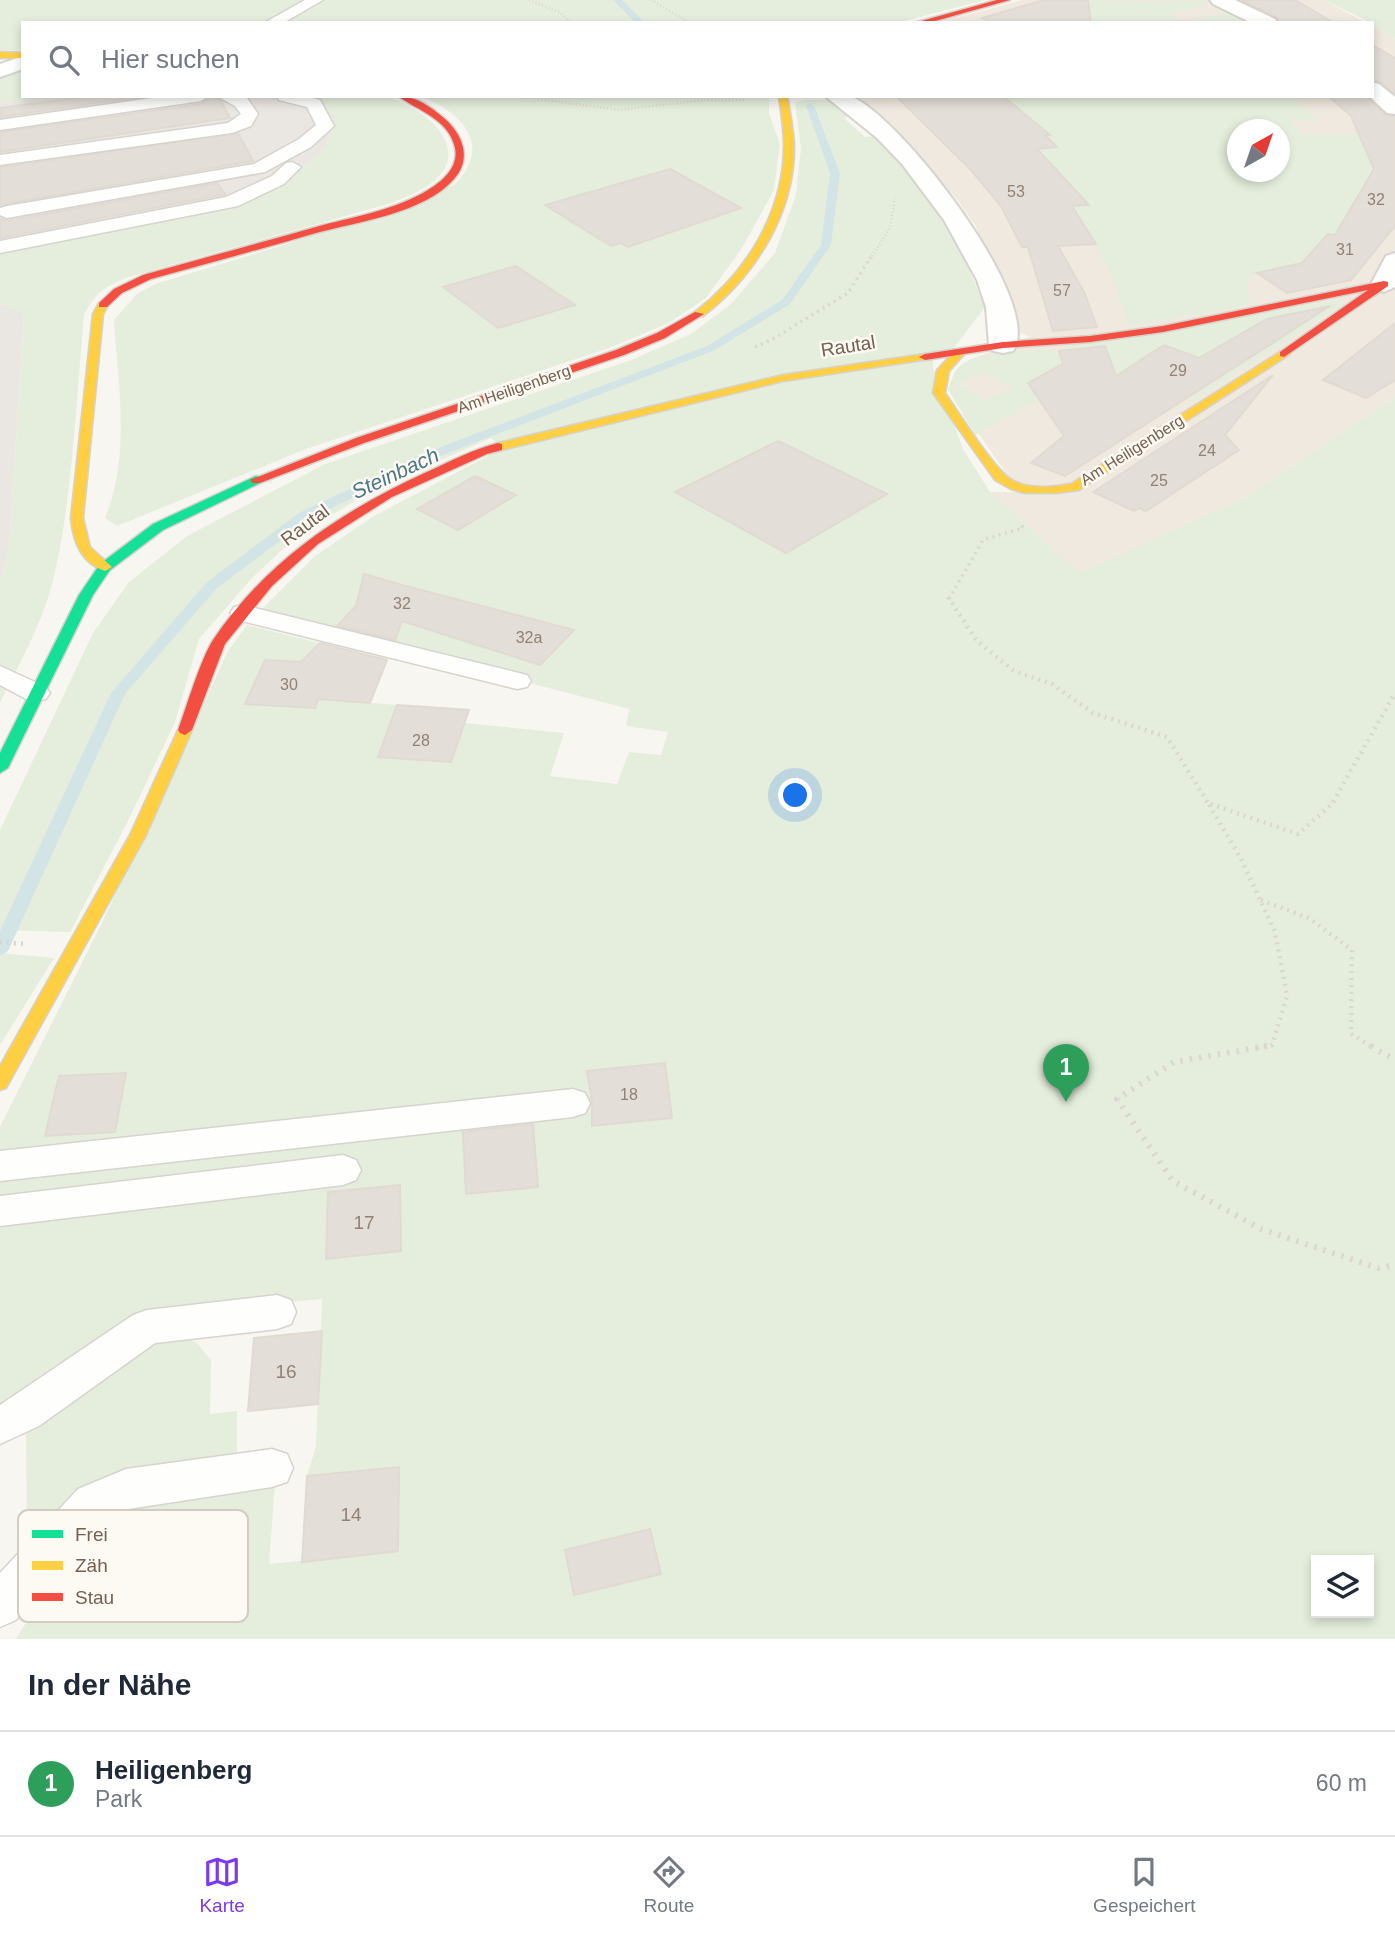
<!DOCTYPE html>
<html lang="de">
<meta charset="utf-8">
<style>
:root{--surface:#fff;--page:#f2f2f3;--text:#1f2937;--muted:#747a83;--line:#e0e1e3;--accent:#7c3aed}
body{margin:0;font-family:Arial,sans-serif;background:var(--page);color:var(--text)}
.controls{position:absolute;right:21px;bottom:21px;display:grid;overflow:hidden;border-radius:0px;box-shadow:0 4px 10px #0003}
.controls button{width:63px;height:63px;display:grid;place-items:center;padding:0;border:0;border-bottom:2px solid var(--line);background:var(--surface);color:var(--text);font:35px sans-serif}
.compass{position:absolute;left:1227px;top:119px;width:63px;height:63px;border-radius:50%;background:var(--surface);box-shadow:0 4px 10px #0003;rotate:40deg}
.you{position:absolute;left:796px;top:796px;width:24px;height:24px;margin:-18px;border:5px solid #fff;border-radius:50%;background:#1a73e8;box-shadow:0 0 0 10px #1a73e833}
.badge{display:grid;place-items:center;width:46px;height:46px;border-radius:50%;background:var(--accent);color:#fff;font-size:23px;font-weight:700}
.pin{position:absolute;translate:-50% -58px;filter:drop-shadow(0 2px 4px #0008)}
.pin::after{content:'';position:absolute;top:37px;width:24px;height:21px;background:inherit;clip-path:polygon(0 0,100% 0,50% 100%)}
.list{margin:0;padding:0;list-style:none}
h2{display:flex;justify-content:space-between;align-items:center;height:91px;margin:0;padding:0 28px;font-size:30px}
h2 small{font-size:23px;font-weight:400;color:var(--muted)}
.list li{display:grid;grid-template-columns:46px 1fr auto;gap:21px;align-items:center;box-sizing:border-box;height:105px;padding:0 28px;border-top:2px solid var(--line)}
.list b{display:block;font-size:26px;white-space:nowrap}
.list p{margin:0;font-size:23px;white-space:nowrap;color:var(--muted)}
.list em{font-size:23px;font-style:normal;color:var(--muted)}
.icon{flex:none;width:38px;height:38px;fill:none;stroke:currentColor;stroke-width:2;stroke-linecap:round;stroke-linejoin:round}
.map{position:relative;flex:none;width:1395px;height:1639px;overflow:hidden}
.search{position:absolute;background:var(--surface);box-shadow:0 4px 10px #0003;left:21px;right:21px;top:21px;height:77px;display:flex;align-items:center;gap:18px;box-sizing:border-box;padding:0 24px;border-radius:0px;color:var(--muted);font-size:26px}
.sheet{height:196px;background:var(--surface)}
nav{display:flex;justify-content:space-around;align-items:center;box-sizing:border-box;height:98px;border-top:2px solid var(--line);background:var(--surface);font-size:19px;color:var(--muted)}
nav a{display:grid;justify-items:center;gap:4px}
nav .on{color:var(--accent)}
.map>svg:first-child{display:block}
.residential{fill:#f0e9df;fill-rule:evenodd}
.industrial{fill:#eae6e1}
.green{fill:#e5eedc;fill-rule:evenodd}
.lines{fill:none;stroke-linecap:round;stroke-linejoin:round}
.stream{fill:#d3e4e7;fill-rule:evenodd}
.building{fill:#e3ded7;stroke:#e0dad3;stroke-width:2}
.lane-casing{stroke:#d7d3ce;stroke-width:3}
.street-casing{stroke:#d7d3ce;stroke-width:4}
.fast-casing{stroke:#d6d2cb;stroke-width:3}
.slow-casing{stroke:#d6d2cb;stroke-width:3}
.jam-casing{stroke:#d6d2cb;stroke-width:3}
.path-far3{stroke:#dad6d0;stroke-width:2.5;stroke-dasharray:1 2.5;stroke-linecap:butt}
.path-far2{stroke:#dad6d0;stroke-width:3.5;stroke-dasharray:2 4.5;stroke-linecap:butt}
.path-far1{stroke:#dad6d0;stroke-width:4.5;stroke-dasharray:2 5;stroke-linecap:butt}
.path{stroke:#dad6d0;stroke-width:6;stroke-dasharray:2.5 7;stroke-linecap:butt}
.lane{fill:#fefefd;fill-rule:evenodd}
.street{fill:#fefefd;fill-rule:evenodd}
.fast{fill:#16e098;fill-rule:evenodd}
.slow{fill:#ffcf43;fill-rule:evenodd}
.jam{fill:#f24e42;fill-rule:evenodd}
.labels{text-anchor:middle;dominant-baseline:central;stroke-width:5;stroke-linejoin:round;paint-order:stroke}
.number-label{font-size:16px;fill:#928276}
.far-street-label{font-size:16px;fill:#746152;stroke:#fdfaf4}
.street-label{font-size:19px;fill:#746152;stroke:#fdfaf4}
.near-number-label{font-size:19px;fill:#928276}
.water-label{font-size:21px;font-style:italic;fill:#4d7785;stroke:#fdfaf4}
.key{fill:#fdfaf4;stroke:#d4ccc3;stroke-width:2}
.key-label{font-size:19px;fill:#746152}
</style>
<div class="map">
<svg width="1395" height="1639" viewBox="0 0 1395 1639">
<rect width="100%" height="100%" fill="#f8f6f0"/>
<path class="residential" d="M1023,0H1323L1367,23H935Z
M1372,26L1395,39V397L1244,498L1080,574L990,492H1015L1008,476L948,389L969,360L1030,337L1013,329L976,226L952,193L900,136L848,96H1372ZM1238,130H1280V172H1238Z"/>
<path class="industrial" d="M60,96H294L317,102L337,116L325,148L289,180L232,208L0,254V104Z
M0,304L24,312L9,550L0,583Z"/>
<path class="green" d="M0,0H985L897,23H23V51L0,50Z
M1073,0L1165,2L1201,0L1211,5L1165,14L1183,22L1231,12L1248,20L1230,23H1036L1091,7Z
M1323,0H1395V39L1372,26V23Z
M23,67V96H60L0,104V76Z
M294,96C323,96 353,93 381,96C410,100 466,136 443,171C430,189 408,196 388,204L132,276C106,286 97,290 84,315C76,400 73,497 53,581C42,624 19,664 0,703V583L9,550L24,313L0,304V254L232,208L289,180L325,148L336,117L317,102Z
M420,96H769V113L780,144L774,190L742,248L706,298L669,323L609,348L306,449L117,526L105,518C131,455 118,386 114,320L137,294L155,284L284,245L454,185C494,146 462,112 420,96Z
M958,96H1292L1317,119L1289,120L1301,134L1360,135L1368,155L1395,184L1367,179L1338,236L1328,234L1312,253L1363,265L1336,284L1303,263L1246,276L1249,305L1129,326L1110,273L1072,206L1088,204L1037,149L1056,147L1048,138L1050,135L1042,128ZM1238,130H1280V172H1238Z
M807,100H833L854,116L844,118L865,137L875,136L933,203L963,255L985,307L953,349L933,360V368L963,449L990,492L1080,573L1244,498L1395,397V1639H16L80,1535L116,1506L275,1481L269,1564L398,1551V1467L307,1476L316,1446L322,1299L152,1314L94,1343L0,1405V1127L101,925L228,651L247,625L364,654L347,701L397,705L378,757L451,762L464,723L564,733L550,776L617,784L629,752L661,755L668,732L626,726L629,709L259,612L315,556L374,516L503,448L491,438L371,491L296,537L252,578L225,609L199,639L175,722L128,821L70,932L0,930V830L93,633L129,582L187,536L325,464L631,360L691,334L731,304L775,253L796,195L801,148L795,102ZM1316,1560H1369V1613H1316Z
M1331,301L1344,304L1193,401L1081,399L1121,373L1062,347Z
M1048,350L1071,359L1038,377L1064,393L1028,405L975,435L948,389C951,383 953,374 957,369C970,351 1027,350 1048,350ZM985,372L1012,388V389L984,400L957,384Z
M0,953L54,958L0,1045Z
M168,1335L196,1342L211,1360L210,1414L237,1411V1458L27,1548L26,1422Z"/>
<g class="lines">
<path class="stream" d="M613,0H622L645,23H636Z
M810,103L814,106L840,173L831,245L790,304L715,350L430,460L309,519L217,588L125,694L9,949L6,953L0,955V931L111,693L207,582L299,513L422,454L707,346L782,300L821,245L830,173L806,106Z"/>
</g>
<path class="building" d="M1044,0H1088L1091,23H994L982,18Z
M1241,0H1295L1334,23H1280L1276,17Z
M1372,45L1395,58V94L1381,82L1372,80Z
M92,96H145L0,117V108Z
M212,96L221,101L230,118L0,152V132L201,104Z
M896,96H1003L1050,135H1045L1057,147L1037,149L1089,205L1072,206L1096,244L1058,246L1084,292L1097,327L1053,331L1028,247H1022L1001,206L970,169Z
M1328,96H1366L1385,115L1395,116V226L1351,280L1287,293L1257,273L1302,263L1328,234L1335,235L1374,169L1351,116Z
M238,133L253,161L0,205V167Z
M670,169L741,208L628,247L621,243L611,246L545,205Z
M217,183L225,194L0,238V218L7,221Z
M516,266L575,305L498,328L443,287Z
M1330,306L1065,476L1031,463L1064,436L1028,383L1063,364L1059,351L1105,346L1116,376L1164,345L1199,358L1267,319Z
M1395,323V380L1366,398L1323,380Z
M1273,375L1225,435L1239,450L1146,511L1139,508L1134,511L1093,492Z
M778,441L887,494L786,553L675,492Z
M475,476L516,495L458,530L417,509Z
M364,574L402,585L574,630L540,665L402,621L395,640L337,626L356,606Z
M320,643L387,660L370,703L318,699L315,708L245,704L265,660L301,662Z
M397,705L469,710L451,762L378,757Z
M665,1063L672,1118L592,1126V1102L587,1071Z
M126,1073L115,1132L45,1136L59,1076Z
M533,1124L538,1187L466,1194L463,1132Z
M400,1185L401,1251L326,1259L328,1192Z
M322,1331L318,1404L248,1411L254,1338Z
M399,1467L398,1551L302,1562L307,1476Z
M650,1529L661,1574L574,1595L565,1550Z"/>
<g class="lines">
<defs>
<path id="lane" d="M305,0H323L283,23H264Z
M165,96H209L201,101L0,130V120Z
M217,96L247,98L258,114L251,126L232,133L0,165V155L228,123L241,114L235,106Z
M277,96H305L320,100L334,126L311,147L265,172L7,218L0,215V208L7,206L254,164L299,139L316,125L307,107L279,100Z
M292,162L301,167L284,184L238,206L0,253V241L226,197L272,176L286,163Z
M243,605L527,675L531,681L527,687L517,689L234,619L230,613L234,607Z
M0,666L46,687L50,693L46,699L36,701L26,699L0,685Z
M573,1089L585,1093L590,1103L585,1113L573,1117L0,1181V1151Z
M343,1155L356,1160L361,1170L356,1180L343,1185L0,1226V1196Z
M277,1295L291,1300L296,1312L291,1324L277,1329L155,1343L39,1426L0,1444V1405L133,1315L147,1310Z
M272,1449L287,1454L293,1468L287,1482L272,1487L128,1509L108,1517L16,1620L0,1627V1573L78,1489L126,1469Z"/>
<path id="street" d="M1210,0H1235L1275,19L1278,23H1252L1213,4Z
M23,56V69L0,77V64Z
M1372,82L1379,84L1395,97V114L1387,113L1369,96H1372Z
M825,96C833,96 845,94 852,97C900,116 1046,303 1013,351L1003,353L993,351L989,345L986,307L977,280L944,220L902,164L877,138Z
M1395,253V287L1384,292L1375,289L1371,284L1386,256Z"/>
<path id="fast" d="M256,476L260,477V483L163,530L110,570L93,595L8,768L0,773V753L79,595L100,564L153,524Z"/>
<path id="slow" d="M0,52L23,53V58H0Z
M779,96H787C790,112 793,128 794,145C795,213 755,276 703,316H695V312C747,272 784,212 784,145C784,129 781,112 779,96Z
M103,302L108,305L103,314L83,518L90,547L112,567L105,571C81,563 73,541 71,518L93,314L99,303Z
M959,350L965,353L949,371L945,393C958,412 995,471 1012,480C1029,490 1053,487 1071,484L1280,352L1290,354L1079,490L1056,493H1025L1011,489L995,480L933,393L937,370L955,351Z
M925,354L931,357L929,359L783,381L498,451L492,447L494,444L783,375Z
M185,725L192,730L146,835L6,1088L0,1090V1066L130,835L178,730Z"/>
<path id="jam" d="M997,0H1010L928,23H914Z
M398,96C416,96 431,107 445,119C463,135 472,159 454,179C425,213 357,222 316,233C261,249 206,264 151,279L122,293L107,307H99V303L114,289L143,275C203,258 263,242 323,225C358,216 397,209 428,190C443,181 459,167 455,148C449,119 418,111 398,96Z
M1384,281L1388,282V286L1284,357L1280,356V352L1368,290L1163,332L1090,342L1003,348L925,360L919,357L925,354L1003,342L1090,336L1163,326Z
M695,312L704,314L665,338L624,355L364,443L260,483H252L250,480L356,438L616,350L657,333Z
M498,443L502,444V450L487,454L392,497L318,544L272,586L225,644L192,730L185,735L180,733L178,730C187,706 200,660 213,640C266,561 343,510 429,471C451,461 474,449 498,443Z"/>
</defs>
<use href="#lane" class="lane-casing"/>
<use href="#street" class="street-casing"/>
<use href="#fast" class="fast-casing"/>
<use href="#slow" class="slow-casing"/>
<use href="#jam" class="jam-casing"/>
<path class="path-far3" d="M529,0L561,13L571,23
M651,0L690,23
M517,96L619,110L703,100H745
M870,259L890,228L895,198"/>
<path class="path-far2" d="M755,347L773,339L848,293L871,257
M949,599L983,540L1023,528L1021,524"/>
<path class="path-far1" d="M948,597L976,640L1014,671L1052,684L1093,713L1167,737L1208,803
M1261,900L1309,918L1352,950L1351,1034L1374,1048
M0,942L27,944
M1257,1048L1272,1045L1287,996L1275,932L1240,857L1208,803L1298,834L1332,804L1395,693"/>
<path class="path" d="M1267,1046L1174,1062L1117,1099L1173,1181L1261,1229L1378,1268L1395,1265
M1371,1046L1395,1060"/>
<use href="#lane" class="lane"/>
<use href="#street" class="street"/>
<use href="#fast" class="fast"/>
<use href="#slow" class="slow"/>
<use href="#jam" class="jam"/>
</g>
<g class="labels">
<g class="number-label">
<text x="1016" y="191">53</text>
<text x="1376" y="199">32</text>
<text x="1345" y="249">31</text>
<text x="1062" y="290">57</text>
<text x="1178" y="370">29</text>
<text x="1207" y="450">24</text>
<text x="1159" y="480">25</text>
<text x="402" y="603">32</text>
<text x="529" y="637">32a</text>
<text x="289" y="684">30</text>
<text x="421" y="740">28</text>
<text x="629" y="1094">18</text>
</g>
<g class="far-street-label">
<text transform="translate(514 389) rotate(-19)">Am Heiligenberg</text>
<text transform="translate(1132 450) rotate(-32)">Am Heiligenberg</text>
</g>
<g class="street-label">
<text transform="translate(848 346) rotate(-9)">Rautal</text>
<text transform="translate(305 525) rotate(-37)">Rautal</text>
</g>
<g class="near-number-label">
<text x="364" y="1222">17</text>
<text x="286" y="1371">16</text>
<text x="351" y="1514">14</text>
</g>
<g class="water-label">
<text transform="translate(395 473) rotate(-25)">Steinbach</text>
</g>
</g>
<rect x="18" y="1510" width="230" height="112" rx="10" class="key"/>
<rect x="32" y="1530" width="31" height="8" fill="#16e098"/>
<rect x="32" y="1561" width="31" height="9" fill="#ffcf43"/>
<rect x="32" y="1593" width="31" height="8" fill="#f24e42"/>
<g class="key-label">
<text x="75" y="1541">Frei</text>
<text x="75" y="1572">Zäh</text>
<text x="75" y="1604">Stau</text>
</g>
</svg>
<div class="controls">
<button><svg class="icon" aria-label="layers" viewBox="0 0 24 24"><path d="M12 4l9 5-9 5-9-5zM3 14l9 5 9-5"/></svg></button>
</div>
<svg class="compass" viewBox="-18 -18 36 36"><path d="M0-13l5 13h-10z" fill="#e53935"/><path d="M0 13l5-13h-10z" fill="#747a83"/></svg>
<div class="you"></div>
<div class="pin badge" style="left:1066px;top:1102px;background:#2e9e5b">1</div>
<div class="search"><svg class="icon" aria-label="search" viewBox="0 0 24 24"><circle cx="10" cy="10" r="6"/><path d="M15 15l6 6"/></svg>Hier suchen</div>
</div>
<section class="sheet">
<h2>In der Nähe<small></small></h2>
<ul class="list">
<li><span class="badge" style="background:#2e9e5b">1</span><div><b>Heiligenberg</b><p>Park</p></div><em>60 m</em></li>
</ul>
</section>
<nav>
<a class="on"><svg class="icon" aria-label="map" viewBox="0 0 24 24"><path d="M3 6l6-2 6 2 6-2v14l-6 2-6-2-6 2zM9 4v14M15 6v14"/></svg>Karte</a>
<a><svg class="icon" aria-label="directions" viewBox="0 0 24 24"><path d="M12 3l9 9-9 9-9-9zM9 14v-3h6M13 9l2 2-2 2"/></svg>Route</a>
<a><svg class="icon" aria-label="saved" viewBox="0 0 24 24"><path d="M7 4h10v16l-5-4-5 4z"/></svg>Gespeichert</a>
</nav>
